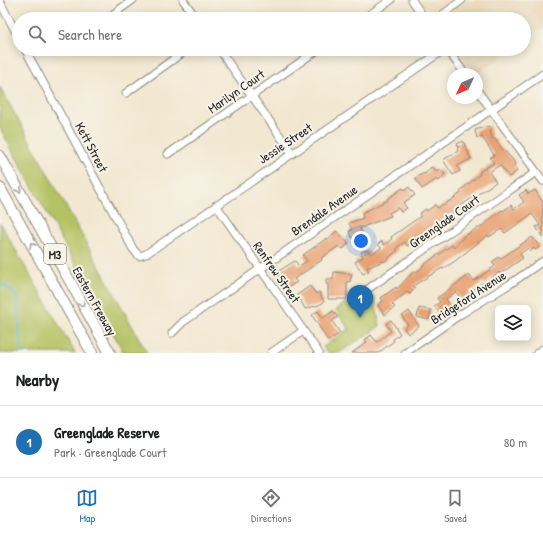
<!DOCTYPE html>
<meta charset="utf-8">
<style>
:root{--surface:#fff;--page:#f2f2f2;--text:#202124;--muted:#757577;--line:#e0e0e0;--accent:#1f6fb2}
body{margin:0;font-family:"Patrick Hand",sans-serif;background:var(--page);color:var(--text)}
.controls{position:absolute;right:12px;bottom:12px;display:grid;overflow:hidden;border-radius:6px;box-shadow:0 2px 10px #0003}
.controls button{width:36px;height:36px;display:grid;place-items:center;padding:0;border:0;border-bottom:1px solid var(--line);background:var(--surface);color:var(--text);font:20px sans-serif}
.compass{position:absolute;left:447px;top:68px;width:36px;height:36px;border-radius:50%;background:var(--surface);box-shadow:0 2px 10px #0003;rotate:226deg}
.you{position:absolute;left:361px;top:241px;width:14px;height:14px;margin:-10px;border:3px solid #fff;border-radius:50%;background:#1a73e8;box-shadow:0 0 0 6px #1a73e833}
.badge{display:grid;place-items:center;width:26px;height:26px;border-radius:50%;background:var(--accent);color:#fff;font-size:13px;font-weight:700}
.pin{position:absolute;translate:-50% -33px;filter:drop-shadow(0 1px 2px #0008)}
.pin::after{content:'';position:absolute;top:21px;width:14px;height:12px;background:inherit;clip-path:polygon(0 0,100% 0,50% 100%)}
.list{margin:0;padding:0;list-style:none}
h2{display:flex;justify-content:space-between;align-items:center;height:52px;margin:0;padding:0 16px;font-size:17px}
h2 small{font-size:13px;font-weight:400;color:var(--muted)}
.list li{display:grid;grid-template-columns:26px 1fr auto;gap:12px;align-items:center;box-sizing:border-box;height:72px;padding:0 16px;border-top:1px solid var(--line)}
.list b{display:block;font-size:15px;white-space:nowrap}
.list p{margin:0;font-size:13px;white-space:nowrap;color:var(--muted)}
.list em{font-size:13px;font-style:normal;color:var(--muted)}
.icon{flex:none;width:22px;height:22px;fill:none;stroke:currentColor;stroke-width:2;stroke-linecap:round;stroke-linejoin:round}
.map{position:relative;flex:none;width:543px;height:353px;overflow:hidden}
.search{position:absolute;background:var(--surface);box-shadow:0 2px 10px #0003;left:12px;right:12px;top:12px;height:44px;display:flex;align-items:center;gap:10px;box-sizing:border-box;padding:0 14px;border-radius:22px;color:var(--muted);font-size:15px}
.sheet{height:124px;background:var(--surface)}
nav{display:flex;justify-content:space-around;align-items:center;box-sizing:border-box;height:56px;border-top:1px solid var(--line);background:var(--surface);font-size:11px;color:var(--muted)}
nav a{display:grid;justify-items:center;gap:2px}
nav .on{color:var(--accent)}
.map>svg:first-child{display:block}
.built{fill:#ebd8ba}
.green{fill:#b5c263;stroke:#707647}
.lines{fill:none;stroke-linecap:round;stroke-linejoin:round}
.stream{stroke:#5cbbda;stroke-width:2}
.building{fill:#e9a172}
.minor-casing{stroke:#8e8a7e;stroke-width:9}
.highway-casing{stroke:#8e8a7e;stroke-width:12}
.minor{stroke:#fff;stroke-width:7}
.highway{stroke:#fff;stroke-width:10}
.oneway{stroke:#a0a0a0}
.labels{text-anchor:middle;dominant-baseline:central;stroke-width:4;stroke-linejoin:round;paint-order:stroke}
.shield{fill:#f7f3e8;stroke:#686764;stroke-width:1}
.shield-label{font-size:12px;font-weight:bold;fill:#2b2b2b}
.street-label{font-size:13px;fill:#2b2b2b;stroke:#f7f3e8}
</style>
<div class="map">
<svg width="543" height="353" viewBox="0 0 543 353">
<rect width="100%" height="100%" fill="#f7f3e8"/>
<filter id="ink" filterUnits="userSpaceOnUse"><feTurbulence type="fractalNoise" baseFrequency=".025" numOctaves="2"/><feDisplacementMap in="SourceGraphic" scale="8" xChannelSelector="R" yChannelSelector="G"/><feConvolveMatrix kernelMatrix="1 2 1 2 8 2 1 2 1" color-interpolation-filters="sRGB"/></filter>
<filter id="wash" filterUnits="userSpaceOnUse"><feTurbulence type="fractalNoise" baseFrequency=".012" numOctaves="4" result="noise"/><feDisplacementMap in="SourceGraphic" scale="16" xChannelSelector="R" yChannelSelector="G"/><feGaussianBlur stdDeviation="0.9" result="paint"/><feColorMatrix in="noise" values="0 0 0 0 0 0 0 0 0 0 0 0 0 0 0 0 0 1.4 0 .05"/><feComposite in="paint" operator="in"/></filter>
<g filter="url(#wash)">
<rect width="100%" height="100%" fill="#f2e8d1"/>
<path class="built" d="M420,0H543V28L524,41V19H434Z
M456,49H513L477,74H474Z"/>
<path class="green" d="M0,87L147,353H124L0,128Z
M0,223L75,353H0Z
M354,296L356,300L364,303L374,297L380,326L339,353H328L323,347L349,329L336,310Z"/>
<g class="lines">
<path class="stream" d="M0,284L7,287L17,297L21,351L24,353"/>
</g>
<g id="blocks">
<path class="building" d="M489,126L492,139L494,138L502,149H503L513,160L515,164L514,166L517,171L509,177L500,165L489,172L496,182L456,209L458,211L454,214L453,213L430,230L429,229L407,246L405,242L396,248L398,250L384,262L383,261L367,268L369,271L363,274L355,262L363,257L361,252L368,250L370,254L375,252L381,248L378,244L382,241L384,245L392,239L391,237L421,216L419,214L426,209L427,211L435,205L438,208L443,204L444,205L461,193V190L480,174L479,172L494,163L490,158L494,155L482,137L477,138L475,130Z
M463,141L471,159L457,166L460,171L453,175L443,160L458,151L457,148L459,147L457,144Z
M431,167L437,171L439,169L445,174L439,181L437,179L422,189L415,178L424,173L425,174Z
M409,187L415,195L403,203L407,208L401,212L398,208L389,213L391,216L360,228L362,234L352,238L349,231L352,230L349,223L363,218L362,213L388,200L387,199L403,188L405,190Z
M526,190L528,194L535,190L543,203V238L536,227L540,225L532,214L505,233L501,229L489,237L488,235L455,261L443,269L442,268L413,286L415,288L410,294L407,292L392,304L395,307L385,315L378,305L383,301L381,298L396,287L397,289L414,271L415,273L423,267L422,266L452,245L454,248L464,236L478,228V229L502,210L503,211L511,205L514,209L524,202L519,195Z
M336,231L348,242V244L343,249L339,246L321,258L322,260L294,279L297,282L287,288L277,272L295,261L299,266L307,261L303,255L327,238L328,240Z
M532,237L540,247L535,250L534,248L530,251L528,248L520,254L523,258L500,274L499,272L488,280L490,281L485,284L483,282L461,299L456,292L446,299L450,305L439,312L434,306L440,302L437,298L469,275L474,281L495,266L492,262L499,257L500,259Z
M334,272L352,274L350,282L347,281V299H328V284H326V279H333Z
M310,286L316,294L319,292L324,302L319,305L305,309L303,305L297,295Z
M419,308L431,310L429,320L417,317Z
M318,311L323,318L333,311L338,317L332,321L340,333L328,341L312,315Z
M409,311L419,326L408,334L404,328L408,325L402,316Z
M391,320L400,334L393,339L394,341L378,353H352L367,342L365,340L371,335L377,342L386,335L391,331L386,324Z"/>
</g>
</g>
<g filter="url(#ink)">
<use href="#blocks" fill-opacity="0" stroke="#8e8a7e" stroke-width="1"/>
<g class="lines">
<defs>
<path id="minor" d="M183,0L197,19
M412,0L425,19
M0,2L19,38
M106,19L133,0
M363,19L391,0
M437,19L462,0
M25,49L133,249L139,256L146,254L445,49
M219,49L292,153
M447,49L465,74
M477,90L543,181
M126,93L188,49
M168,154L319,49
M216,205L319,353
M365,291L536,172
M172,333L183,322L543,74
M271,353L303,331
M405,353L461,314L510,284L543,261
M537,353L543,349"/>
<path id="highway" d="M0,156L110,353
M0,188L92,353"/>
</defs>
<use href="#minor" class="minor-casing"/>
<use href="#highway" class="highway-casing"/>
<use href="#minor" class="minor"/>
<use href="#highway" class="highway"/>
</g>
<defs><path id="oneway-chevron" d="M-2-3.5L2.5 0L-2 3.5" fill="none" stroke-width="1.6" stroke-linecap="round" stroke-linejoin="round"/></defs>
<g class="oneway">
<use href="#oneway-chevron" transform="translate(19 190) rotate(61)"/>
<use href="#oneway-chevron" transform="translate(32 245) rotate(-119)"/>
<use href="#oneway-chevron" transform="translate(82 304) rotate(61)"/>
</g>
</g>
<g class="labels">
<rect class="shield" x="44" y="244" width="22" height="20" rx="3"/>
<g class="shield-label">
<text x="55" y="254">M3</text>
</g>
<g class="street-label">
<text transform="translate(236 91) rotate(-35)">Marilyn Court</text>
<text transform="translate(285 143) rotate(-34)">Jessie Street</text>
<text transform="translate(92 147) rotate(62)">Kett Street</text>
<text transform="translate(324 210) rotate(-35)">Brendale Avenue</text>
<text transform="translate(444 221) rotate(-35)">Greenglade Court</text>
<text transform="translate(277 272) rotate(55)">Renfrew Street</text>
<text transform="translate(468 297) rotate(-33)">Bridgeford Avenue</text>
<text transform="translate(95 301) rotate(61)">Eastern Freeway</text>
</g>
</g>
</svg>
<div class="controls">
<button><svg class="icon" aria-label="layers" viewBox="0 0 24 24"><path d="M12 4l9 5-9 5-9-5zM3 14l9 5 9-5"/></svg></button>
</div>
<svg class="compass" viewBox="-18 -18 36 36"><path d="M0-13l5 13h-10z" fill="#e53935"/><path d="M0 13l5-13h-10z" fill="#757577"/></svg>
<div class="you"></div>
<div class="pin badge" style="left:360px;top:318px">1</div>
<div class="search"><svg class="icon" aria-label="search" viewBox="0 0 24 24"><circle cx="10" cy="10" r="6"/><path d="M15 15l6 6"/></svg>Search here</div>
</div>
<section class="sheet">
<h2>Nearby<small></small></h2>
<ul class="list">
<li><span class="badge">1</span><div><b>Greenglade Reserve</b><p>Park · Greenglade Court</p></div><em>80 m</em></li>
</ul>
</section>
<nav>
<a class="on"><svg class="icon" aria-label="map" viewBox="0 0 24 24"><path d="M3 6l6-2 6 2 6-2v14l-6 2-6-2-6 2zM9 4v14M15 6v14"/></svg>Map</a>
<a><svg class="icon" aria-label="directions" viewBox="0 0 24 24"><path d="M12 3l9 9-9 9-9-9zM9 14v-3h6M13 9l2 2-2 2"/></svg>Directions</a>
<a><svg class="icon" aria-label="saved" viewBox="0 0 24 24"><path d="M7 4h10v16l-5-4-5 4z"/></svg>Saved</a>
</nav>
